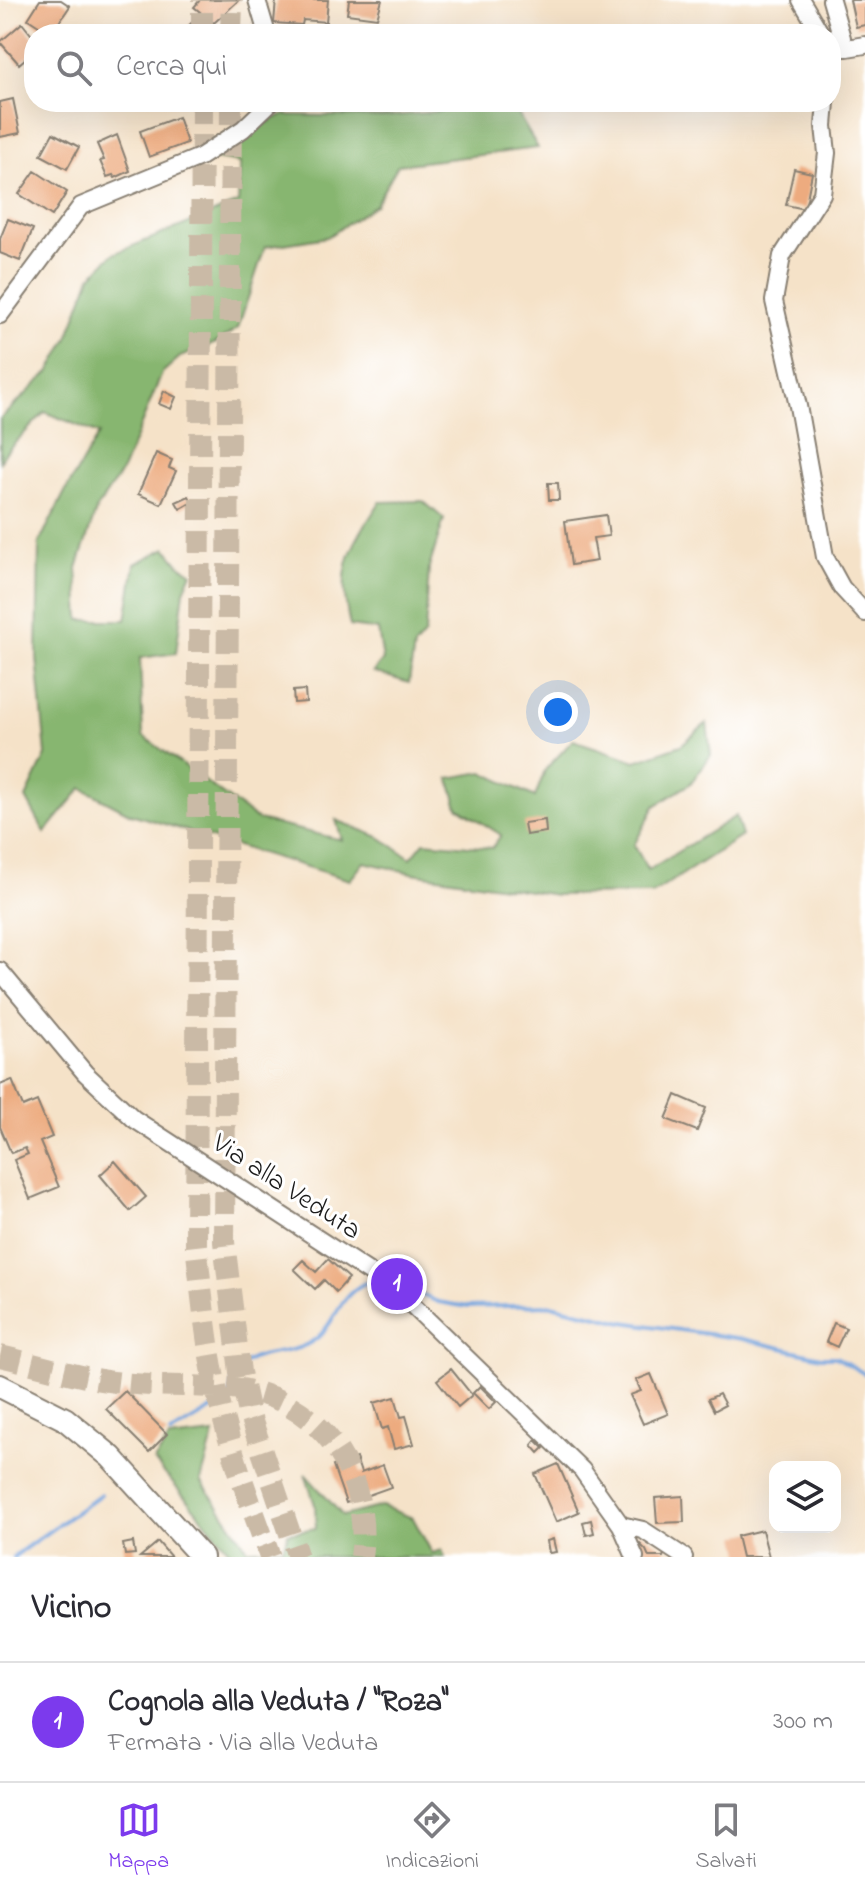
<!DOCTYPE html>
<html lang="it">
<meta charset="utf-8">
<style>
:root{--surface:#fff;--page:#f2f2f3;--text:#2b2b33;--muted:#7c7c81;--line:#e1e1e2;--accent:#7c3aed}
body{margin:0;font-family:"Indie Flower",sans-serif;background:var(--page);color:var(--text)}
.controls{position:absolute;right:24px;bottom:24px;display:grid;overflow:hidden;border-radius:16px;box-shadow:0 8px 32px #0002}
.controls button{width:72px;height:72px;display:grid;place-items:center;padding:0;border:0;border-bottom:2px solid var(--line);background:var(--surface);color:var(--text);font:40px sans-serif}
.you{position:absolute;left:558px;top:712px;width:28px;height:28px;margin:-20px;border:6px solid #fff;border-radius:50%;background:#1a73e8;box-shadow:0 0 0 12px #1a73e833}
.badge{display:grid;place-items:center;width:52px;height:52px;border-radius:50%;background:var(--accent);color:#fff;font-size:26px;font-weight:700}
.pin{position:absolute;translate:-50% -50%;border:4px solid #fff;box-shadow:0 2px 8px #0006}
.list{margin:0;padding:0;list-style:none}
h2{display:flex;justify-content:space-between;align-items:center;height:104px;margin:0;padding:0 32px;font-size:34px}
h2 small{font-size:26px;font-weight:400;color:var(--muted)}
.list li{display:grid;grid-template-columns:52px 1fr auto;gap:24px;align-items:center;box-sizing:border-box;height:120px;padding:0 32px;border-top:2px solid var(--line)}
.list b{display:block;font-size:30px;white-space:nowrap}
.list p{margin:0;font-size:26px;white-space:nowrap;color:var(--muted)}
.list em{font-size:26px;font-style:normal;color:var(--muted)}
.icon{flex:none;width:44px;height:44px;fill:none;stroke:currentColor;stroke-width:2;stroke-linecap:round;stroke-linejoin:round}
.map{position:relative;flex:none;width:865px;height:1557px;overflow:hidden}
.search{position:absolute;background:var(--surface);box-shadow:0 8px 32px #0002;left:24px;right:24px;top:24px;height:88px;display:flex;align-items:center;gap:20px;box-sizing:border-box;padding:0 28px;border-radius:32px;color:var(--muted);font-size:30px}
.sheet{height:224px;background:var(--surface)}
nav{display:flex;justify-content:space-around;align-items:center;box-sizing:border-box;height:112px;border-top:2px solid var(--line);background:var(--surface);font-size:22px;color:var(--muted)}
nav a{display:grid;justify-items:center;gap:4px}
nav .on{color:var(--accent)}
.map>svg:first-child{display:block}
.forest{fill:#87b66f;stroke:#526946;stroke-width:2}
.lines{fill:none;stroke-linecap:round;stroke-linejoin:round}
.stream{stroke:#71a1db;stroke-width:4}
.building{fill:#edab7f}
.highway-tunnel{stroke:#cabaa6;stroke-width:22;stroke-dasharray:22 11;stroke-linecap:butt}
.minor-casing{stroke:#887f72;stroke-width:20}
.highway-casing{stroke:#887f72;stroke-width:26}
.minor{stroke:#fff;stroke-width:16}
.highway{stroke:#fff;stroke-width:22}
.labels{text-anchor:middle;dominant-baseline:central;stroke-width:6;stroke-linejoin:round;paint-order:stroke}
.street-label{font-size:28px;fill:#1c1c1c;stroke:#fff}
</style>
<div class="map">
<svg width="865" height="1557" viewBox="0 0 865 1557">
<rect width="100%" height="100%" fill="#fff"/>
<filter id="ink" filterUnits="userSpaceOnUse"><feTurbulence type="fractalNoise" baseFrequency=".0125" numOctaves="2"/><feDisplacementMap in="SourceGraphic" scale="16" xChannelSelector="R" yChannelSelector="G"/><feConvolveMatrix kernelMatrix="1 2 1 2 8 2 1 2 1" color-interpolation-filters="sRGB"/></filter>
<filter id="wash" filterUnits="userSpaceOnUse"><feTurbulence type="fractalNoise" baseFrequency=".006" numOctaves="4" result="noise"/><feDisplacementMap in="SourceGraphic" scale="32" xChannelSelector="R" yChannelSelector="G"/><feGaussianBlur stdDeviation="1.8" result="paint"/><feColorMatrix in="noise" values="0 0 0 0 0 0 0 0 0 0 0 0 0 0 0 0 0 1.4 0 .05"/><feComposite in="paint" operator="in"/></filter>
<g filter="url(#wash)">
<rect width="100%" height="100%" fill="#f5e2c8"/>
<path class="forest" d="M512,104L538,148L398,165L375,205L327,237L265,247L238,328L216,343L180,357L162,373L122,471L97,508L77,568L80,620H126L135,564L166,548L179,564L192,573L184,591L176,653L140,658L143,736L258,820L342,840L336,820L379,837L411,858L424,842L492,848L501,835L458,807L449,778L483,772L535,797L545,770L573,740L636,761L681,745L707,723L711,755L690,784L655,806L634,845L648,870L736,816L742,836L652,894L556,895L412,873L364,862L350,880L131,814L82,788L45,833L26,798L46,755L37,658L39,543L66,490L99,434L45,412L6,452L0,462V419L50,371L68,338L91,276L113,254L238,203L240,163L199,156L282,115L382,117Z
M423,501L444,519L429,568L425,634L414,647L409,683L373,672L383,660L378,630L350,626C337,567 348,551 380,502Z
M214,1434L201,1481L248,1549L283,1548L288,1533L316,1528L315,1505L305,1474L343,1516L382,1506L413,1518L432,1553L442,1550L445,1557H235L154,1461L169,1439Z"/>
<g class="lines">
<path class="stream" d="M412,1291L438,1302L468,1307L551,1305L623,1322L743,1339L821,1357H836L865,1374
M170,1434L229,1399C231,1390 233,1376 238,1370C256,1347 291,1359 317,1338C336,1323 337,1297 365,1283
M13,1557L101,1494"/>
</g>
<g id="blocks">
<path class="building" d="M40,0H61L70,6L51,34L28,19Z
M200,0H239L214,23L194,7Z
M276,0H328L326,22L303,20L302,25L274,23Z
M349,0H382L377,18L347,14Z
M850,0H865V25L856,27Z
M192,22L205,34H182Z
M22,23L34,38V51L19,64L0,42Z
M13,99L20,133L0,137V102Z
M178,117L187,143L149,157L140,131Z
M53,133L79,147L67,169L41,155Z
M117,135L130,171L115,178L113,175L107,177L100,161L104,160L97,144Z
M794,169L812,173L805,209L786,205Z
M35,171L67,192L52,216L19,194Z
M8,219L33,229L20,261L0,253V239Z
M164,391L176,397L171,409L159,404Z
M156,453L172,460L169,468L176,471L161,504L138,494Z
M548,483H558L559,500H549Z
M189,496L192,502L180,509L176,502Z
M606,515L609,536L593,538L597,561L571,565L565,521Z
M305,690L306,702L294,703L293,691Z
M545,820L546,832L526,835L524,823Z
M12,1080L23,1107L37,1101L52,1137L40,1142L59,1187L30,1199L14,1160L28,1154L25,1148L11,1153L0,1127V1085Z
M676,1095L706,1108L697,1131L666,1119Z
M115,1161L146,1197L130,1211L100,1175Z
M328,1259L349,1278L336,1292L324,1280L315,1289L294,1269L303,1260L316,1272Z
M834,1323L846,1328L837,1347L826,1342Z
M451,1369L472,1395L458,1407L437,1380Z
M651,1374L668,1414L643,1424L630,1395L641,1391L636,1380Z
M480,1386L496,1402L489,1409L473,1393Z
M125,1391L167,1434L149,1452L106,1409Z
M719,1394L725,1405L714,1411L708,1399Z
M395,1397L401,1417L406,1416L414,1444L394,1449L388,1427L382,1429L374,1403Z
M536,1440L544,1448L539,1453L532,1445Z
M356,1458L361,1473L383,1465L391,1487L346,1503L333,1466Z
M558,1464L579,1512L556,1522L535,1474Z
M683,1496L684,1522L657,1523L655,1498Z
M591,1520L594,1533L586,1535L583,1522Z
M762,1530L769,1557H742L737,1536Z
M640,1533L666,1550L663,1557H649L646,1550L636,1540Z
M553,1539L556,1552L549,1553L547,1541Z
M133,1542L135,1554L125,1555L123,1544Z
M158,1542L171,1557H140Z"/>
</g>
</g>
<g filter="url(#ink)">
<use href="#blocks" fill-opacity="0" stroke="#887f72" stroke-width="2"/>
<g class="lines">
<path class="highway-tunnel" d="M202,34V0
M231,34L232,0
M202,102L196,1245C202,1294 206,1344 217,1392C229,1448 250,1503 270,1557
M231,102L224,1242L240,1372L249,1413L298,1557
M0,1356C35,1364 71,1375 107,1381C151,1388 196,1384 240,1389C323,1401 372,1477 361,1557"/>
<defs>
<path id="minor" d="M257,0L267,34
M801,0L821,34
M831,0L842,38L839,48
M831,48H847L865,45
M826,102L824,126L827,153L822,194L782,256L774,301L798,406L825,557L842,588L865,613
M0,315L81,206L200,157L243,129L271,102
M0,971L85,1073L134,1119L392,1287L409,1302L582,1470L621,1525L635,1557
M621,1525L643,1530L684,1557"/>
<path id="highway" d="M0,1386L65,1419L111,1457L202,1557"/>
</defs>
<use href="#minor" class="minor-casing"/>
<use href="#highway" class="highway-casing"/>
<use href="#minor" class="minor"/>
<use href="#highway" class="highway"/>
</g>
</g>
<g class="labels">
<g class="street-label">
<text transform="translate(286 1188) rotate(33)">Via alla Veduta</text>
</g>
</g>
</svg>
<div class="controls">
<button><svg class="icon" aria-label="layers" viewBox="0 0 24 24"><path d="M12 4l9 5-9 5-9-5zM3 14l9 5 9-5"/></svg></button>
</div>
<div class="you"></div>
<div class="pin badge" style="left:397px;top:1284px">1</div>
<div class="search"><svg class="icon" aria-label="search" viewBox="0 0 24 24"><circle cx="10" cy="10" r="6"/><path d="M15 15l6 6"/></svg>Cerca qui</div>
</div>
<section class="sheet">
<h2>Vicino<small></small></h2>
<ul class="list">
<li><span class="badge">1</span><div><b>Cognola alla Veduta / &quot;Roza&quot;</b><p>Fermata · Via alla Veduta</p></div><em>300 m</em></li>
</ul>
</section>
<nav>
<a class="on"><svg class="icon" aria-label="map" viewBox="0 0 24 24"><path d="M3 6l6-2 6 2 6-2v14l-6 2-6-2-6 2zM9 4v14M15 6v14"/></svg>Mappa</a>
<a><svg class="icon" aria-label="directions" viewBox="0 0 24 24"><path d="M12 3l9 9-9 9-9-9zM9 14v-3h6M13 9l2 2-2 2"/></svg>Indicazioni</a>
<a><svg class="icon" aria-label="saved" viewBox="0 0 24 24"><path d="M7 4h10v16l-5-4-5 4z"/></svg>Salvati</a>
</nav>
